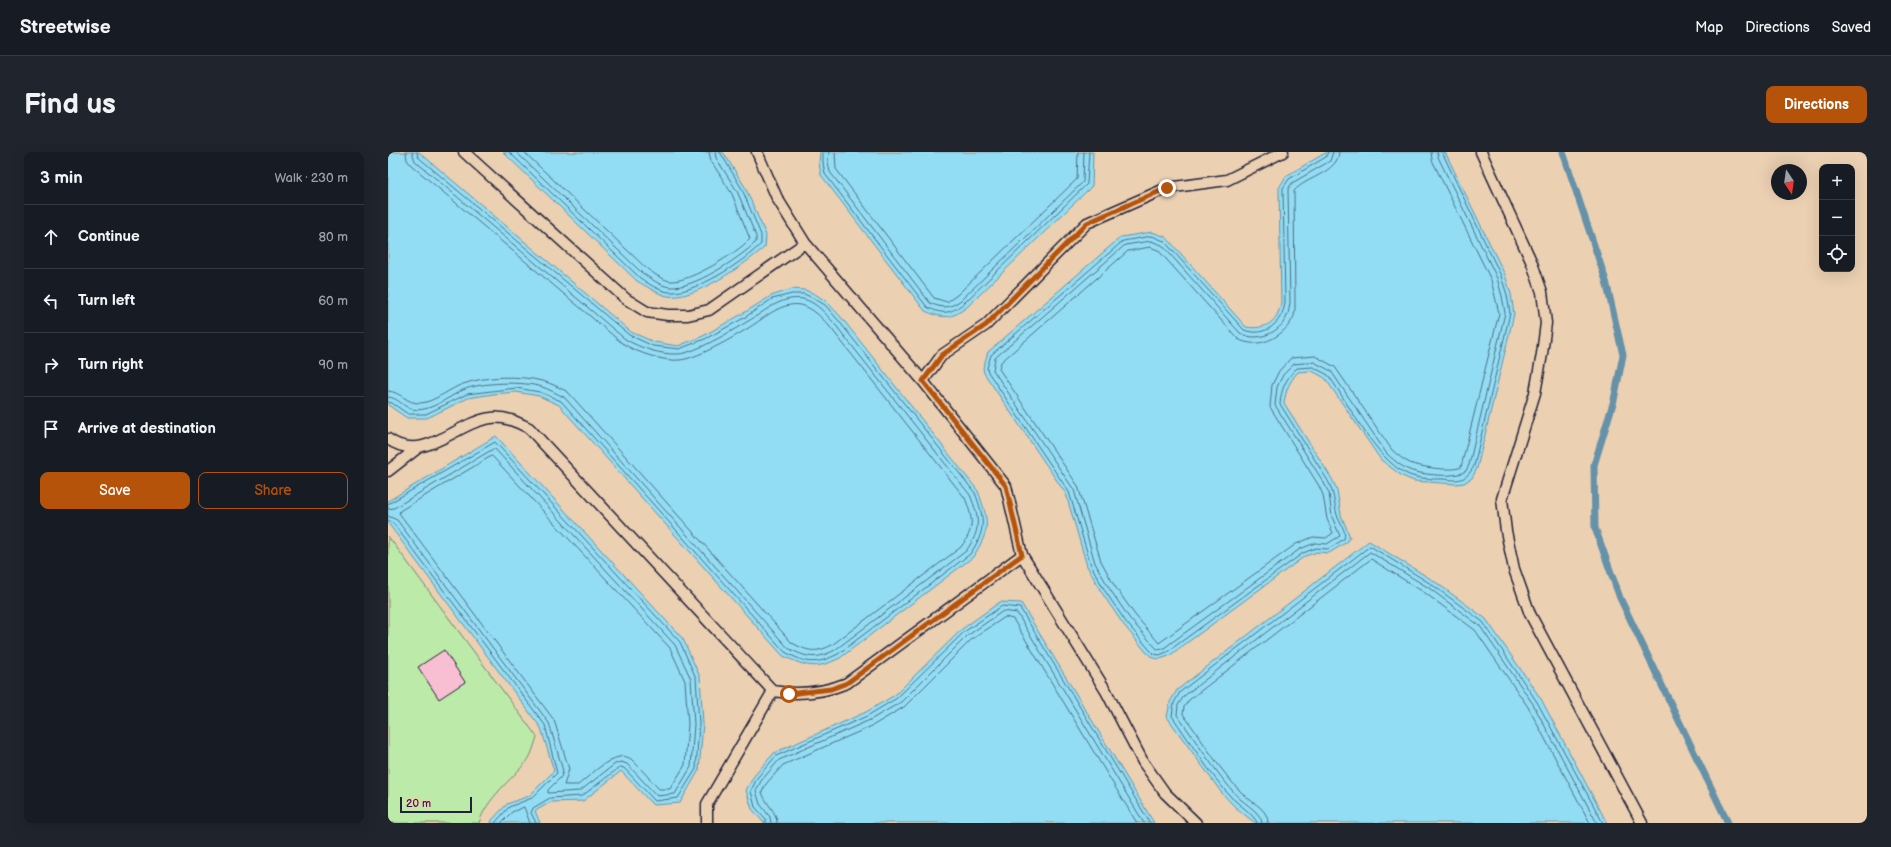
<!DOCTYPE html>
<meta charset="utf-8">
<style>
:root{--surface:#171b24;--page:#20242c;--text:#f1f3f6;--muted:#9ea1a6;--line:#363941;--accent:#b45309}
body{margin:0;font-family:"Balsamiq Sans",sans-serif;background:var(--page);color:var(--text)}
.controls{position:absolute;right:12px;top:12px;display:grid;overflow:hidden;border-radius:8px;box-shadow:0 4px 16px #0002}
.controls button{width:36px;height:36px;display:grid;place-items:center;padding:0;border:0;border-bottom:1px solid var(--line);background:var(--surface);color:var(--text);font:20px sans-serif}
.compass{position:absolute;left:1383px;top:12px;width:36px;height:36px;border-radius:50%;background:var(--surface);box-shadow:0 4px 16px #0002;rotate:167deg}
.scale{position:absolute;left:12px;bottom:10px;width:72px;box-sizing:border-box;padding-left:4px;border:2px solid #22223b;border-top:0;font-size:11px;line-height:14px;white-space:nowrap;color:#22223b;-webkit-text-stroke:3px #ebd0b2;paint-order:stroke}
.stop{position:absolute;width:12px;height:12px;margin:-9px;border:3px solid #b45309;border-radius:50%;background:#fff}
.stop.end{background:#b45309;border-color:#fff;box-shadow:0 1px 4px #0008}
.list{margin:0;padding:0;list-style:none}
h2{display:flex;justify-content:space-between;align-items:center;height:52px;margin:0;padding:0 16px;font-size:17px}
h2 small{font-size:13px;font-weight:400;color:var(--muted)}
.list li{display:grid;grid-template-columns:26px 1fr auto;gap:12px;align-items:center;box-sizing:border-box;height:64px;padding:0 16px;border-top:1px solid var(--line)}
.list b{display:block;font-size:15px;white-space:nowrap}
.list em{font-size:13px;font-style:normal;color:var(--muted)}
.actions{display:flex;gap:8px;padding:12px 16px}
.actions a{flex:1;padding:9px 0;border:1px solid var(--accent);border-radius:8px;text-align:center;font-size:14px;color:var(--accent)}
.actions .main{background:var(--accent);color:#fff}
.icon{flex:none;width:22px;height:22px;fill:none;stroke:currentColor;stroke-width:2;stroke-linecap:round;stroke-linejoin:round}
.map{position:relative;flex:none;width:1479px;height:671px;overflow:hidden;border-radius:8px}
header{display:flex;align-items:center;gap:24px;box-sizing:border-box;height:56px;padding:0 20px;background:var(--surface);border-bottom:1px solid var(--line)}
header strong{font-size:19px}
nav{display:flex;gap:22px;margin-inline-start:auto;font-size:14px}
.intro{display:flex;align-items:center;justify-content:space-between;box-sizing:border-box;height:96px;padding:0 24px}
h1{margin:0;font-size:28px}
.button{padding:10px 18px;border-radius:8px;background:var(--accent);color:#fff;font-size:14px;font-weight:700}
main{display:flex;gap:24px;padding:0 24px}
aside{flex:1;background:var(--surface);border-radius:8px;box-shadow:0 4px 16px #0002}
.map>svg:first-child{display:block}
.green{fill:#bceaa8;stroke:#6f8672}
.water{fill:#92ddf3;stroke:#6592a9}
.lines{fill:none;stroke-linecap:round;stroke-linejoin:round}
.shore{stroke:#4f6d85;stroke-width:1}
.stream{stroke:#6592a9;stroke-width:7}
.building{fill:#f8bfd3;stroke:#22223b}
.lane-casing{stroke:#22223b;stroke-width:13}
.lane{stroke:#ebd0b2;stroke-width:10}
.route{stroke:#b45309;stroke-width:5}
</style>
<header>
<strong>Streetwise</strong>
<nav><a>Map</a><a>Directions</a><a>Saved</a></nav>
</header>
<div class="intro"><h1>Find us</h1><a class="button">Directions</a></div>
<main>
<aside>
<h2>3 min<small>Walk · 230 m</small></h2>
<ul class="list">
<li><svg class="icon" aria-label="ahead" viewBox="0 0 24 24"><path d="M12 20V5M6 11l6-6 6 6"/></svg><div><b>Continue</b></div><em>80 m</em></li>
<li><svg class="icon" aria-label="left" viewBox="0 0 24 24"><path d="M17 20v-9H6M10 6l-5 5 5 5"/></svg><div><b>Turn left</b></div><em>60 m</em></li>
<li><svg class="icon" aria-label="right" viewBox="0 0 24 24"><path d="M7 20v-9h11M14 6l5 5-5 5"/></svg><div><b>Turn right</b></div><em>90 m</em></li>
<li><svg class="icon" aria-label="arrive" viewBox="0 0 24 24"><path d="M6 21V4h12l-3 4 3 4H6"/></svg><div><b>Arrive at destination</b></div></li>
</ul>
<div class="actions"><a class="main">Save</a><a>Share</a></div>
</aside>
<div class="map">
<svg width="1479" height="671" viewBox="0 0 1479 671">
<rect width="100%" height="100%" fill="#ebd0b2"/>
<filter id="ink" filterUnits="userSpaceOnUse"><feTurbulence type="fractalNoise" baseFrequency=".025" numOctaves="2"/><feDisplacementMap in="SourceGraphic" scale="8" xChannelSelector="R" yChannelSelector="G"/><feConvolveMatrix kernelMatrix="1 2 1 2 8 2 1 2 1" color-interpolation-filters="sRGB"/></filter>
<g filter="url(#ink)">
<path class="green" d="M0,384L149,585C146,593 144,603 139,609C124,627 98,647 91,671H0Z"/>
<path class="water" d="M0,0H31L243,180L266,190L290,194L315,184L354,162L383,144L404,137L417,138L427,142L439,150L453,165L590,339C601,370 603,377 585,405L452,506C427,518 420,515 395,504L171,253L151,244L128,240L105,242L80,246L39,266H19L0,253Z
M115,0H335L357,35L378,83L377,95C357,112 306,149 279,144C268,141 258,134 249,129Z
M432,0H705L704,34L579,155C563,167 556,167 537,159L433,23L431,11Z
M939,0H1057L1117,123L1123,142L1126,162L1089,316L1084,326L1076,331L1068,332L1026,329L1014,324L993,308L937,226L924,219L910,220C901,230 898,238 896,251L944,327L949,338L953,363L962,385L959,390L941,401L929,400L917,404L781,504L772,507L765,506L758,500L735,472L714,441L699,414L678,342L596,221L595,216L600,200L733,85L764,80L778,85L858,175C878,178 890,170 893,150L891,36L898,24Z
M108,284L295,487L312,525L315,572L311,618L292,651L265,653L233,619L195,649L163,650L147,659L152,671H103L104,668L119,652L141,644L166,619L153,576L0,371V349Z
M981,389L1046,429L1098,467L1153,547L1219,671H867L847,655L833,640L779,565L782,550L789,538Z
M612,450L633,451L766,671H376L364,657L358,638L366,624L386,601L478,560L507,543L574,477Z"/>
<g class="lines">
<path class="shore" d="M121,0L251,125C259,131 271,139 281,140C307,142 355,110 373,92V83L354,37L332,0
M128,0L254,121C262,126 272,134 282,135C305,137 352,106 368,90V84L349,39L328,6L327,0
M136,0L258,116C265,121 274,128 283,129C302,130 349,101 362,87L344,42L323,9L321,0
M435,0V11L437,22L539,155C555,163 562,162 576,151L699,32L701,0
M441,0L440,10L442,20L542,151C555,157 562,156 573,148L695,30L696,0
M447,0L448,17L546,146L559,150L569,143L689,27L690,0
M940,0L938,5L901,27L895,36L897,151C894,171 877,186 856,178L776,89L764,84L735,89L603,203L599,216L600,220L681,340L703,413L717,439L738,470L761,497L766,502L771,503L779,500L915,401L928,396L940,397L956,387C959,378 951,371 949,363C946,351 946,340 940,329L892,252C893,237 898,226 909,216L925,215L940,223C961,251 992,318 1028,325C1037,327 1047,327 1055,327C1071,329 1078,329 1086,314L1122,161L1119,143L1113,124L1054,0
M945,0L942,9L904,31L900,37L902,151C901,155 901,160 899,164C892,181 869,191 852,181L774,93L763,89L737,93L607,206L605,218L686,338L707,411L721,436L742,467L769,497L776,496L912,397L927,391L939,392L952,384L944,365L941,341L936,331L887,253L889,235L895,223L906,212L926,210L943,219L999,302C1008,310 1017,318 1028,320C1039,323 1069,326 1078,319L1081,313L1117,161L1114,144L1109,126L1050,5L1049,0
M951,0C950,21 918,25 906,39L907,153C907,158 907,164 904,168C894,186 869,198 850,187L770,98L762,95L740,99L613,210L611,217L690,334L713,409L726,433L747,463L771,491L908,392L925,385L938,386L945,381L939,367L935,343L931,334L882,255L884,233L891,219L903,206L927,204L947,215L1004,298C1010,303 1015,308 1022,311C1031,315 1065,320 1073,315L1111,161L1103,128L1044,8L1043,0
M0,239C14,240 18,252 33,251C46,250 63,236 75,232C97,224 132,223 154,229C163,231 172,236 180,240L404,491C421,500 428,501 444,493L573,395C587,376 585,367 577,346L442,175C434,166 425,156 413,153C396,150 381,162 368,171C352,182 311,206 292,208C276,210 247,200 234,191L23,13L19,8L18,0
M0,245C14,246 16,261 36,257C48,255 64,243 75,238C92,230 136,229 154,235C161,237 169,242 176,245L400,496C419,506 428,508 447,498L578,399C593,378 592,367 582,343L446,171C437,161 428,150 415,147C398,144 383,154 370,163C354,173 307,202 290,202C273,203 252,196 237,187L27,9L24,0
M0,250L4,251L20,262H38L79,242L128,236L152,240L173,249L397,500C419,512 428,513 450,502L582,402C598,379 597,367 587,341L450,168L437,153L425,146L416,142H404L384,147L356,166L317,187L291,197L265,194L241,183L30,5L29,0
M104,304L282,496L297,529L300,572L297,613L282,637H271C262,628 253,616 243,607C228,596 202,624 190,633H176L181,617L166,568L11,361L12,359Z
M0,352L107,290L292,490L308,526L311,572L308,617L290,646L267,649L236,616L232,615L194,644L162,646L145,656L143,661L148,671
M0,357L6,356L105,297H107L287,493L303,527L306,572L303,615L287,642L269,644L239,612L233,610L227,612L192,639L160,641V638L173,625L175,619L161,571L9,368L0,364
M0,369L5,371L157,573L169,621L144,646L121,655L107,671
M113,671L124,660L136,655L142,671
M378,671V667L367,655L363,639L369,626L388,604L479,564L509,546L576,480L614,454L632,456L762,671
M383,671L382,665L372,652L368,639L373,629L391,608L482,568L513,550L579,484L615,459L629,461L756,671
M389,671C389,659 378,653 374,640L378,632L395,613L484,574L516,555L583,488L617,465L625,467L749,671
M869,671C868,664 849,651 843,645C821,621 803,591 784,564L786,551L792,540L982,394L1043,432L1095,470L1149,550L1215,671
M874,671C873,660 857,652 850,645C827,620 809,590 789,563L790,553L796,544L982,400L1041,436L1092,474L1145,552L1209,671
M880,671C880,657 866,652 857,644C833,621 815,589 795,562L796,555L801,548L983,407L1037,441L1087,478L1140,555L1202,671"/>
<path class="stream" d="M1175,0L1218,129L1235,203L1226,248L1206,313L1207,376L1232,446L1340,671"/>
</g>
<path class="building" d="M56,498L77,530L51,547L30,515Z"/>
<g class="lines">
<defs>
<path id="lane" d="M76,0L238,147L259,160L280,163H300L321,158L417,91
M369,0L389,46L417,91L535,229L618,334L634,403L718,539L755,610L777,641L808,671
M1093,0L1144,111L1154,140L1158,171L1154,202L1147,241L1114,347L1118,379L1126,417L1142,462L1254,671
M535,229L554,203L598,173L699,71L779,36L839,28L895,0
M0,287C36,313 68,270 103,266C117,264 129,270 141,276L385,539C410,543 435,541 459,531L634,403
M0,319L31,295
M319,671V652L385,539"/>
</defs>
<use href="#lane" class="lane-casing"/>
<use href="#lane" class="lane"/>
</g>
</g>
<g class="lines" filter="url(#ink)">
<path class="route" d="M401,542L443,537L459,531L634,403L618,334L535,229L554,203L598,173L699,71L779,36"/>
</g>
</svg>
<div class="controls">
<button>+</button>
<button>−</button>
<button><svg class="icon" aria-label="locate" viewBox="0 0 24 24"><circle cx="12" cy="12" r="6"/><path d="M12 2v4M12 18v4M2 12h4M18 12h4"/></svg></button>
</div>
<svg class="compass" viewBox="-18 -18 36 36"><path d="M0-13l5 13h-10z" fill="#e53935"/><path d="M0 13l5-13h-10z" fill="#9ea1a6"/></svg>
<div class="scale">20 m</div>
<div class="stop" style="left:401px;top:542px"></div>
<div class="stop end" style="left:779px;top:36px"></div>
</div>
</main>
